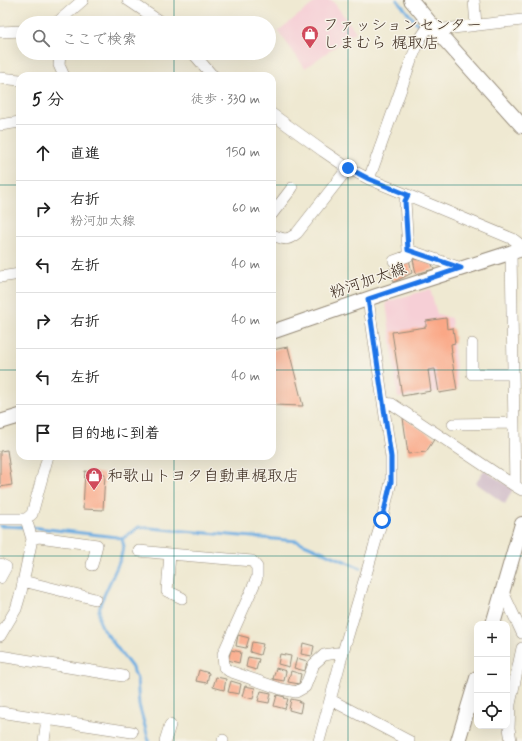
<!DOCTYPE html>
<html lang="ja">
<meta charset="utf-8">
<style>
:root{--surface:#fff;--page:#f2f2f2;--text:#222;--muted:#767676;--line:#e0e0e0}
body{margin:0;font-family:Mynerve,"Klee One",sans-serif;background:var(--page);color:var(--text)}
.controls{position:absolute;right:12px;bottom:12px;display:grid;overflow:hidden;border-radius:8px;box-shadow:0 4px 16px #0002}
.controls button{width:36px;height:36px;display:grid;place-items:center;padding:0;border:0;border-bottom:1px solid var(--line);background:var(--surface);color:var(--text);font:20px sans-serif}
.stop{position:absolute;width:12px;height:12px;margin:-9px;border:3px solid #1a73e8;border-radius:50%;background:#fff}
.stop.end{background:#1a73e8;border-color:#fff;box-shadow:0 1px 4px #0008}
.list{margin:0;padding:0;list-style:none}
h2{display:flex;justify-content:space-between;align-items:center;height:52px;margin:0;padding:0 16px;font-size:17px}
h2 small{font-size:13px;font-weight:400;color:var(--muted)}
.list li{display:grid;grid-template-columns:26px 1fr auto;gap:12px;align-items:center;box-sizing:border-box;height:56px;padding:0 16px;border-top:1px solid var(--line)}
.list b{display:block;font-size:15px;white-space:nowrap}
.list p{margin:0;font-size:13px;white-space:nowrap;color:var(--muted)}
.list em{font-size:13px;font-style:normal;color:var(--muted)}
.icon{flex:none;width:22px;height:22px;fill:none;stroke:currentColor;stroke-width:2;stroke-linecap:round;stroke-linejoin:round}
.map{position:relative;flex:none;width:522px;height:741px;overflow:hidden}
.search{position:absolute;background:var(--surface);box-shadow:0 4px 16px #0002;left:16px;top:16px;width:260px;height:44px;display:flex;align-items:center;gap:10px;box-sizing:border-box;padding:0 14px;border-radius:22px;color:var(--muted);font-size:15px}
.panel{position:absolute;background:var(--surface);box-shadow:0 4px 16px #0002;left:16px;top:72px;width:260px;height:388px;border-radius:12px}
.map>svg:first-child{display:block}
.built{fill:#f6cfd6}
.industrial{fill:#d1bdc9}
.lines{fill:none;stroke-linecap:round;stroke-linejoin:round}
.stream{stroke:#6faee2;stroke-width:3}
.building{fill:#faa786}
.minor-casing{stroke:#958a78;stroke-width:12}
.major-casing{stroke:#958a78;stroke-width:16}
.minor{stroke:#fff;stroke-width:11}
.major{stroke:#fff;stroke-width:14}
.route{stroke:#1a73e8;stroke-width:5}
.grid{fill:none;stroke:#0f766e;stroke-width:1;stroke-opacity:0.55}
.labels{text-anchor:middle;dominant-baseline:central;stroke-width:3;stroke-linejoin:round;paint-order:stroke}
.poi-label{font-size:16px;fill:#3b2a1e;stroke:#f7f3e8;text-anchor:start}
.street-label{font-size:16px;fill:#3b2a1e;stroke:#f7f3e8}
</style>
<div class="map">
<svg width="522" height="741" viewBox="0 0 522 741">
<rect width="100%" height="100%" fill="#f7f3e8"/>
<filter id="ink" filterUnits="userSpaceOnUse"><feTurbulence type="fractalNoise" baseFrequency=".025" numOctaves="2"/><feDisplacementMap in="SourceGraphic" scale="8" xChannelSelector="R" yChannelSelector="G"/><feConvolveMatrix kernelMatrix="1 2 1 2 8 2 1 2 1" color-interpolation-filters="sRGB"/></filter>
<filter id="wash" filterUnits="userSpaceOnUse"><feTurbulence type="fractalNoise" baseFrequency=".012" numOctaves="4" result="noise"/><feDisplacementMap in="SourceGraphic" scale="16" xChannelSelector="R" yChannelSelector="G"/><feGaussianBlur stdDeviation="0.9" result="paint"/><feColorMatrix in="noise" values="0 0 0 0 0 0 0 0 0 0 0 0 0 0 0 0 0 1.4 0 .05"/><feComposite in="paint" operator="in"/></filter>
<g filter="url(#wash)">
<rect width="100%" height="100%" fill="#efe9d2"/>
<path class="built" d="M318,0H332L356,32L305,68L278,31Z
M430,289L437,314L451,318L458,388L398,398L386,302Z"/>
<path class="industrial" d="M484,470L513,489L505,504L476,483Z"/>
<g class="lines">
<path class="stream" d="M397,0L420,27
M0,526L25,527
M30,527L117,537L122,539L124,546L120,560L101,602L99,611V620L103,629L133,669L137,679L139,705L149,741
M122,539L139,527L297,541L361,568"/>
</g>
<g id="blocks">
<path class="building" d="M409,259L412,273L394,282L389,269Z
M413,259L431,262L434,269L416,274Z
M446,318L447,329L453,328L455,343L451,344L452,353H451L457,390L439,393L435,369L428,370L431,391L402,396L392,332L426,327V321Z
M288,347L303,406L272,405V350Z
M403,418L435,438L426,452L408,454Z
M7,450L12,485L0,487V451Z
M85,471L105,474L103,510L83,509Z
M238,635L249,638L246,648L236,646Z
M252,642L263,644L260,655L250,652Z
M303,643L314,646L312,656L301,654Z
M231,650L241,652L239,663L228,660Z
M280,654L291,656L289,667L278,664Z
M248,657L259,659L256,670L246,667Z
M297,658L307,661L305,671L294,668Z
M276,668L286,671L284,681L273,679Z
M199,670L209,673L207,683L196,681Z
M291,671L301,674L299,684L288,682Z
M216,677L226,679L224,690L213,687Z
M231,681L241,684L239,694L228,692Z
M245,686L255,688L253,699L242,696Z
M261,691L271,693L269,703L258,701Z
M277,695L285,697L284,698L288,699L285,709L274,706Z
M291,699L300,701L299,703H302L300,713L289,710Z"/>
</g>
</g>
<g filter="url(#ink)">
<use href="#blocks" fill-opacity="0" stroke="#958a78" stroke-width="1"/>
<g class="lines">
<defs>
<path id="minor" d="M128,0L162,23
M474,0L476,25
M55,23L59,21L83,0
M436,30L522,20
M0,32L23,31
M60,53L59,65L64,76
M193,53L211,74L214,76
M0,78L20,80
M272,114L323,151L348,168L369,179L513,239L522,246
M0,125L20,122
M369,179L412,58L420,39L431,23
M408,195L405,201L408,250L461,268
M272,214L292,188
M272,235C284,239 286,242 297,233L348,168
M511,253L515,486L522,490
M394,261L408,256V250
M0,277L20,274
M472,344V374H512
M384,403L392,404L515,486
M453,424L513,423
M0,519H26L32,514L48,456
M32,539L39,537L97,545L92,565
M139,551L170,554
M0,564L6,567L0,578
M23,581L95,599
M503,592L522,633
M182,598L167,591L170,554L252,561L257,567V578L223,654L224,667L229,671L281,689L296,692L305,687L314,664L324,655L343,652
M0,636L16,609L21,592L32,539L26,519
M0,656L123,676
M331,700L409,741
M0,712L132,732
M44,741L47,719
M165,741L170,725
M223,741V740
M319,741L343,652L382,520L391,482V457L368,299
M511,741L509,728L510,704L522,648"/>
<path id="major" d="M411,0L436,30L522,126
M272,332L376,296L522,249
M0,422L20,416
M493,624L522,524
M458,741L477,678"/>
</defs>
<use href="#minor" class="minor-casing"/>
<use href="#major" class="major-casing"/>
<use href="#minor" class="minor"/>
<use href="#major" class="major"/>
</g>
</g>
<g class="lines" filter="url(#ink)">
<path class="route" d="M348,168L369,179L408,195L405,201L408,250L461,268L368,299L391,457V482L382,520"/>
</g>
<path class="grid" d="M174,0V23M348,0V741M174,53V76M0,185H20M272,185H522M0,370H20M272,370H522M174,456V741M0,556H522"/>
<defs>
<symbol id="shop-pin" viewBox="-11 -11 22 30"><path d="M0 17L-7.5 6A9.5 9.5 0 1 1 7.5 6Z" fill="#d1495b" stroke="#f7f3e8"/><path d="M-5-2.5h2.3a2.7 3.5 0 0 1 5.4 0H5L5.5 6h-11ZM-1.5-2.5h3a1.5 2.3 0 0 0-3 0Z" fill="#fff"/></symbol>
</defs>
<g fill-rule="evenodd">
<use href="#shop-pin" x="300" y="24" width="20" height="27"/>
<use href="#shop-pin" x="84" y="466" width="20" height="27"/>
</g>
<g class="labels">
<g class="poi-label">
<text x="323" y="25">ファッションセンター<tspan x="323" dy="18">しまむら 梶取店</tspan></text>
<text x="107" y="476">和歌山トヨタ自動車梶取店</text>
</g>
<g class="street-label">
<text transform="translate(368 281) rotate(-19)">粉河加太線</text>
</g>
</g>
</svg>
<div class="controls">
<button>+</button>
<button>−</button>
<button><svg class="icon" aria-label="locate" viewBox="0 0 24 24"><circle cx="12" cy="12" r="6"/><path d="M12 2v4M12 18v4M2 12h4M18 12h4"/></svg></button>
</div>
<div class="stop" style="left:382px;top:520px"></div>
<div class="stop end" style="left:348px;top:168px"></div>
<div class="search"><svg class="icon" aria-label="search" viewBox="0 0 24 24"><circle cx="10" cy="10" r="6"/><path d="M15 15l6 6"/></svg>ここで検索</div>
<section class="panel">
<h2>5 分<small>徒歩 · 330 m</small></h2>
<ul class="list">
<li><svg class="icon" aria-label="ahead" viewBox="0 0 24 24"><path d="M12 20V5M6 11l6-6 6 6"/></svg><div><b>直進</b></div><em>150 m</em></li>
<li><svg class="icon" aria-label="right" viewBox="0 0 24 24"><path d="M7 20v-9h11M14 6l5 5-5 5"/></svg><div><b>右折</b><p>粉河加太線</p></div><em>60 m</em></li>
<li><svg class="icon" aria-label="left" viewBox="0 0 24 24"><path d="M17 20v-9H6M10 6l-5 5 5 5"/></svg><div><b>左折</b></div><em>40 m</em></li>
<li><svg class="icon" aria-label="right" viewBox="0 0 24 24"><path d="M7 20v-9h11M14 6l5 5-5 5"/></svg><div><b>右折</b></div><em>40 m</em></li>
<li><svg class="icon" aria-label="left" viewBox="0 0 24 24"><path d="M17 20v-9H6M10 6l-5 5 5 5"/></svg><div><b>左折</b></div><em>40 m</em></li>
<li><svg class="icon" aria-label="arrive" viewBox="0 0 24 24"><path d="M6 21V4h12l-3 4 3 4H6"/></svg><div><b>目的地に到着</b></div></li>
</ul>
</section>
</div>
